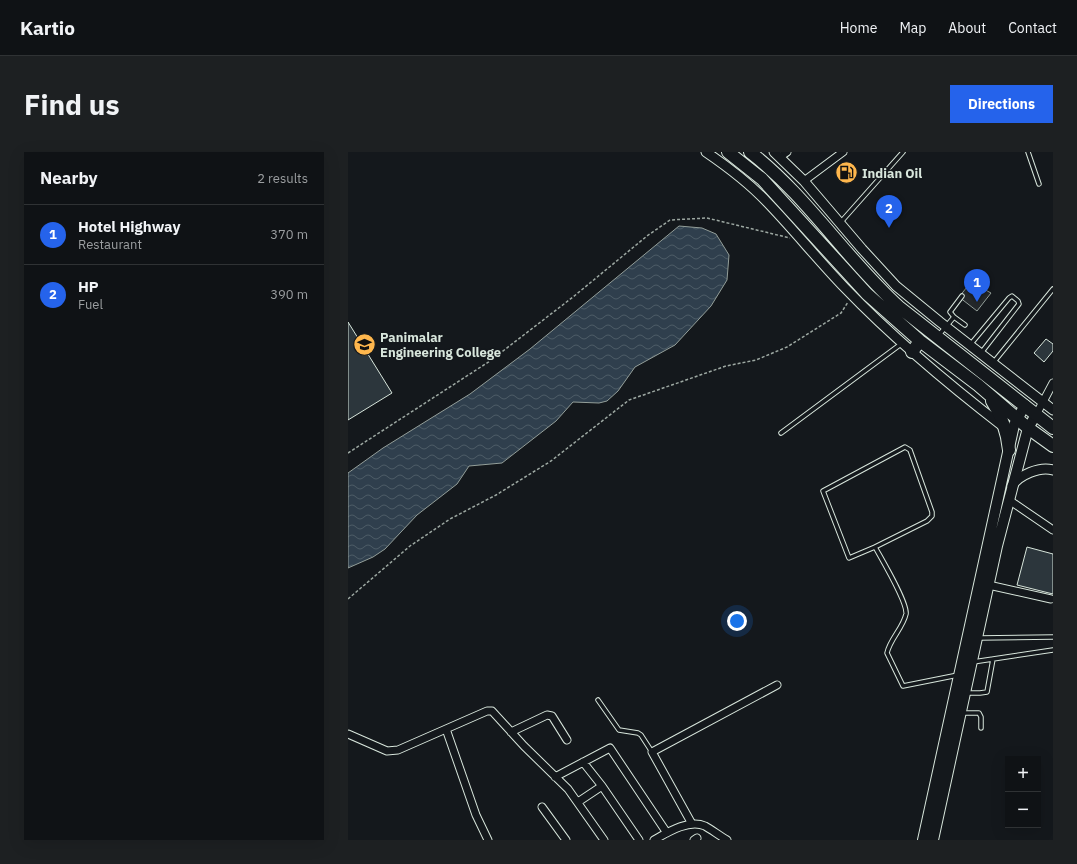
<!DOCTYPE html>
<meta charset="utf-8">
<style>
:root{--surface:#0f1215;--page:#1d2022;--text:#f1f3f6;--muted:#9b9ea0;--line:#2f3234;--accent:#2563eb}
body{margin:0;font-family:"IBM Plex Sans",sans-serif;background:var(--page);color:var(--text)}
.controls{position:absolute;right:12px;bottom:12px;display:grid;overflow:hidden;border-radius:0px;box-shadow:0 4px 16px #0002}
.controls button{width:36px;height:36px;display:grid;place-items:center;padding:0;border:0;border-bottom:1px solid var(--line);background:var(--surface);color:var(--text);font:20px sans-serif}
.you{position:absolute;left:389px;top:469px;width:14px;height:14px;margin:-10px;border:3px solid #fff;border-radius:50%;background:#1a73e8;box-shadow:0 0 0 6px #1a73e833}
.badge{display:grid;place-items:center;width:26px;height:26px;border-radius:50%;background:var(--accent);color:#fff;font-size:13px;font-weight:700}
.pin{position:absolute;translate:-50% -33px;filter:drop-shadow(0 1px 2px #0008)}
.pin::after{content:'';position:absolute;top:21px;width:14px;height:12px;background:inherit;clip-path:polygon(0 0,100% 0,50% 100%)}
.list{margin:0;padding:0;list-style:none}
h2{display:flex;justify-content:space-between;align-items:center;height:52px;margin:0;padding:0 16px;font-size:17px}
h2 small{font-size:13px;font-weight:400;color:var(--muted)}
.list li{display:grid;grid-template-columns:26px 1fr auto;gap:12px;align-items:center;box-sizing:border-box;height:60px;padding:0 16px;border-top:1px solid var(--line)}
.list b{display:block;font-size:15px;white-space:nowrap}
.list p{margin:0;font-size:13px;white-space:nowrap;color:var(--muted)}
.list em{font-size:13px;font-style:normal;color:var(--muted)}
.map{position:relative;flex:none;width:705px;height:688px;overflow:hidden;border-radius:0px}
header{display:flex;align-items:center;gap:24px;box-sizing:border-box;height:56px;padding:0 20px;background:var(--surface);border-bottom:1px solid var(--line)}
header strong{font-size:19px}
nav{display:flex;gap:22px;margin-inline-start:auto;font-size:14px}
.intro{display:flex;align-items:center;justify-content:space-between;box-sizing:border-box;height:96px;padding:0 24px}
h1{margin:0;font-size:28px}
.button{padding:10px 18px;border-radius:0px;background:var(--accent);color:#fff;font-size:14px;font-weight:700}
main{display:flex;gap:24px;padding:0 24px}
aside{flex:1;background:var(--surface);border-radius:0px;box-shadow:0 4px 16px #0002}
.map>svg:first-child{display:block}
.parking{fill:#24282b;stroke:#939e99}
.water{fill:url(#water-waves);stroke:#939e99}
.building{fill:#2c363c;stroke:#d8e6dc}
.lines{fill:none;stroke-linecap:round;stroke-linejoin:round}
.lane-casing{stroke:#d8e6dc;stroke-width:5.5}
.street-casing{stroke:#d8e6dc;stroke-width:9}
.secondary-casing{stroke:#d8e6dc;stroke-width:11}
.primary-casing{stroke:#d8e6dc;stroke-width:12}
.highway-casing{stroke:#d8e6dc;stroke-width:14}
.path{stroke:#9da8a2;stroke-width:1.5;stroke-dasharray:3 2;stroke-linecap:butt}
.lane{stroke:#14181c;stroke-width:3.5}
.street{stroke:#14181c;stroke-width:7}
.secondary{stroke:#14181c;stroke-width:9}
.primary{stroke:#14181c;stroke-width:10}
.highway{stroke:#14181c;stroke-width:12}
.labels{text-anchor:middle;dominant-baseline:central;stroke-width:3;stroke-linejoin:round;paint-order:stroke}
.poi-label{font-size:13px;font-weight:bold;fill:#d8e6dc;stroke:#14181c;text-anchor:start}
</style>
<header>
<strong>Kartio</strong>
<nav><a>Home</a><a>Map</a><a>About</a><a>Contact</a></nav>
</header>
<div class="intro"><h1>Find us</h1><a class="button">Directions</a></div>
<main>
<aside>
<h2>Nearby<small>2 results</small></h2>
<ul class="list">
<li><span class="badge">1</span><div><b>Hotel Highway</b><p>Restaurant</p></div><em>370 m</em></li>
<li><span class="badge">2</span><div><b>HP</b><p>Fuel</p></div><em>390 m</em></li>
</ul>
</aside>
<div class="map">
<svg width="705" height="688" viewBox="0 0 705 688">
<defs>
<pattern id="water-waves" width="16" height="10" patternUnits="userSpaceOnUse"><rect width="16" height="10" fill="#2f3f4d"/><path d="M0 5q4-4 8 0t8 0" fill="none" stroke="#4c5b66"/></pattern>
</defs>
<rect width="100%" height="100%" fill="#14181c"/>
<path class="parking" d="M623,130L643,141L629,159L611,145Z"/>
<path class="water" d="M331,74L354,76L368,82L381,103L379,128L363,154L327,193L287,215L270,239L259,249L251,251L225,250L208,269L154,311L121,314L109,332L69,363L37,397L25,405L0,416V321L35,296L122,242L182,197Z"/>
<path class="building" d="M0,170L44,241L0,268Z
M698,187L705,192V199L696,210L686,201Z
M679,395L705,402V442L669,433Z"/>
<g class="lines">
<defs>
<path id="lane" d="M680,0L691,32
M492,71L555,0
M606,165L617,173
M590,184L606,165L602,160L614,144
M622,193L661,146L664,144L670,149L671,152L633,201
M645,211L705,137
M433,281L553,192
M527,395L501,406L475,339L557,295L562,298L584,360V364L579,369L527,395C533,406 560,451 558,462C555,476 542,487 539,501L555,534L610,523
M631,486L705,485
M625,510L705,498
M618,541H632L639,540L645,507
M250,548L271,578L290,581L293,583L304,600
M614,561H631L633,565V576"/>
<path id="street" d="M432,5L439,0
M456,29L495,0
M688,263L705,231
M661,348L705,378
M636,432L703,447
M98,577L128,663L140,688
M163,580L199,563L204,564L219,588
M0,582L39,599L50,598L139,559H144L176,594L220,637L256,688
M235,610L254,634L291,688
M207,625L262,596L319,681
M230,650L254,634
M194,655L218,688
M344,672L304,600L429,533
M306,688C320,680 341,667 357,674C364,678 372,684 379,688
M346,688L349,686"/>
<path id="secondary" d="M358,0C380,15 401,31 419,50C446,78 470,108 497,136C546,187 600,232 657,276
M426,0L456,29L514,97L548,134L592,170L705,258
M664,334C671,323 692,314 705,318"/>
<path id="primary" d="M575,688L666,273L677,253
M585,688L649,394L680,276L688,263"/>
<path id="highway" d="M380,0L414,27L519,142L572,189L630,233L680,276L705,294
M402,0C459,44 498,107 551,155L705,276
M564,200L572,189
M644,249C654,264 659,279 661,298"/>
</defs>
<use href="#lane" class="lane-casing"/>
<use href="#street" class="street-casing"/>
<use href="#secondary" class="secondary-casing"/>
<use href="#primary" class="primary-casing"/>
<use href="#highway" class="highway-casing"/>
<path class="path" d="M0,301L142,209L225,145L299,84L322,68L359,66L442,86
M0,447L62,394L102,367L148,343L203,309L281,248L378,214L408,208L439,195L493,161L500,150"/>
<use href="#lane" class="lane"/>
<use href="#street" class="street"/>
<use href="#secondary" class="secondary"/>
<use href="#primary" class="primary"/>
<use href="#highway" class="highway"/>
</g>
<defs>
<symbol id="fuel-disc" viewBox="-11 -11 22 22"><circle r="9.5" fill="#ffb74d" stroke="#14181c"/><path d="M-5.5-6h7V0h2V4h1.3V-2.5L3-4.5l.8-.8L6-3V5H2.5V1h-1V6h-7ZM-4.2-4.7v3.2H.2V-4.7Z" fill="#111"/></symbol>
<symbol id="university-disc" viewBox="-11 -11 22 22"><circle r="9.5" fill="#ffb74d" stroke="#14181c"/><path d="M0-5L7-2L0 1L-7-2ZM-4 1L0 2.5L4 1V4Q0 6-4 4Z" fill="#111"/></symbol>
</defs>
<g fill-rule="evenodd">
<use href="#fuel-disc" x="486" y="8" width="25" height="25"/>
<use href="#university-disc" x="4" y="180" width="25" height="25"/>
</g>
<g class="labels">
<g class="poi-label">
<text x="514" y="21">Indian Oil</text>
<text x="32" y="185">Panimalar<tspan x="32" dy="15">Engineering College</tspan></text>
</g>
</g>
</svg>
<div class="controls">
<button>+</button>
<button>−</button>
</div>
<div class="you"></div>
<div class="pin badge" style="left:629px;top:150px">1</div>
<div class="pin badge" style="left:541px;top:76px">2</div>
</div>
</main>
